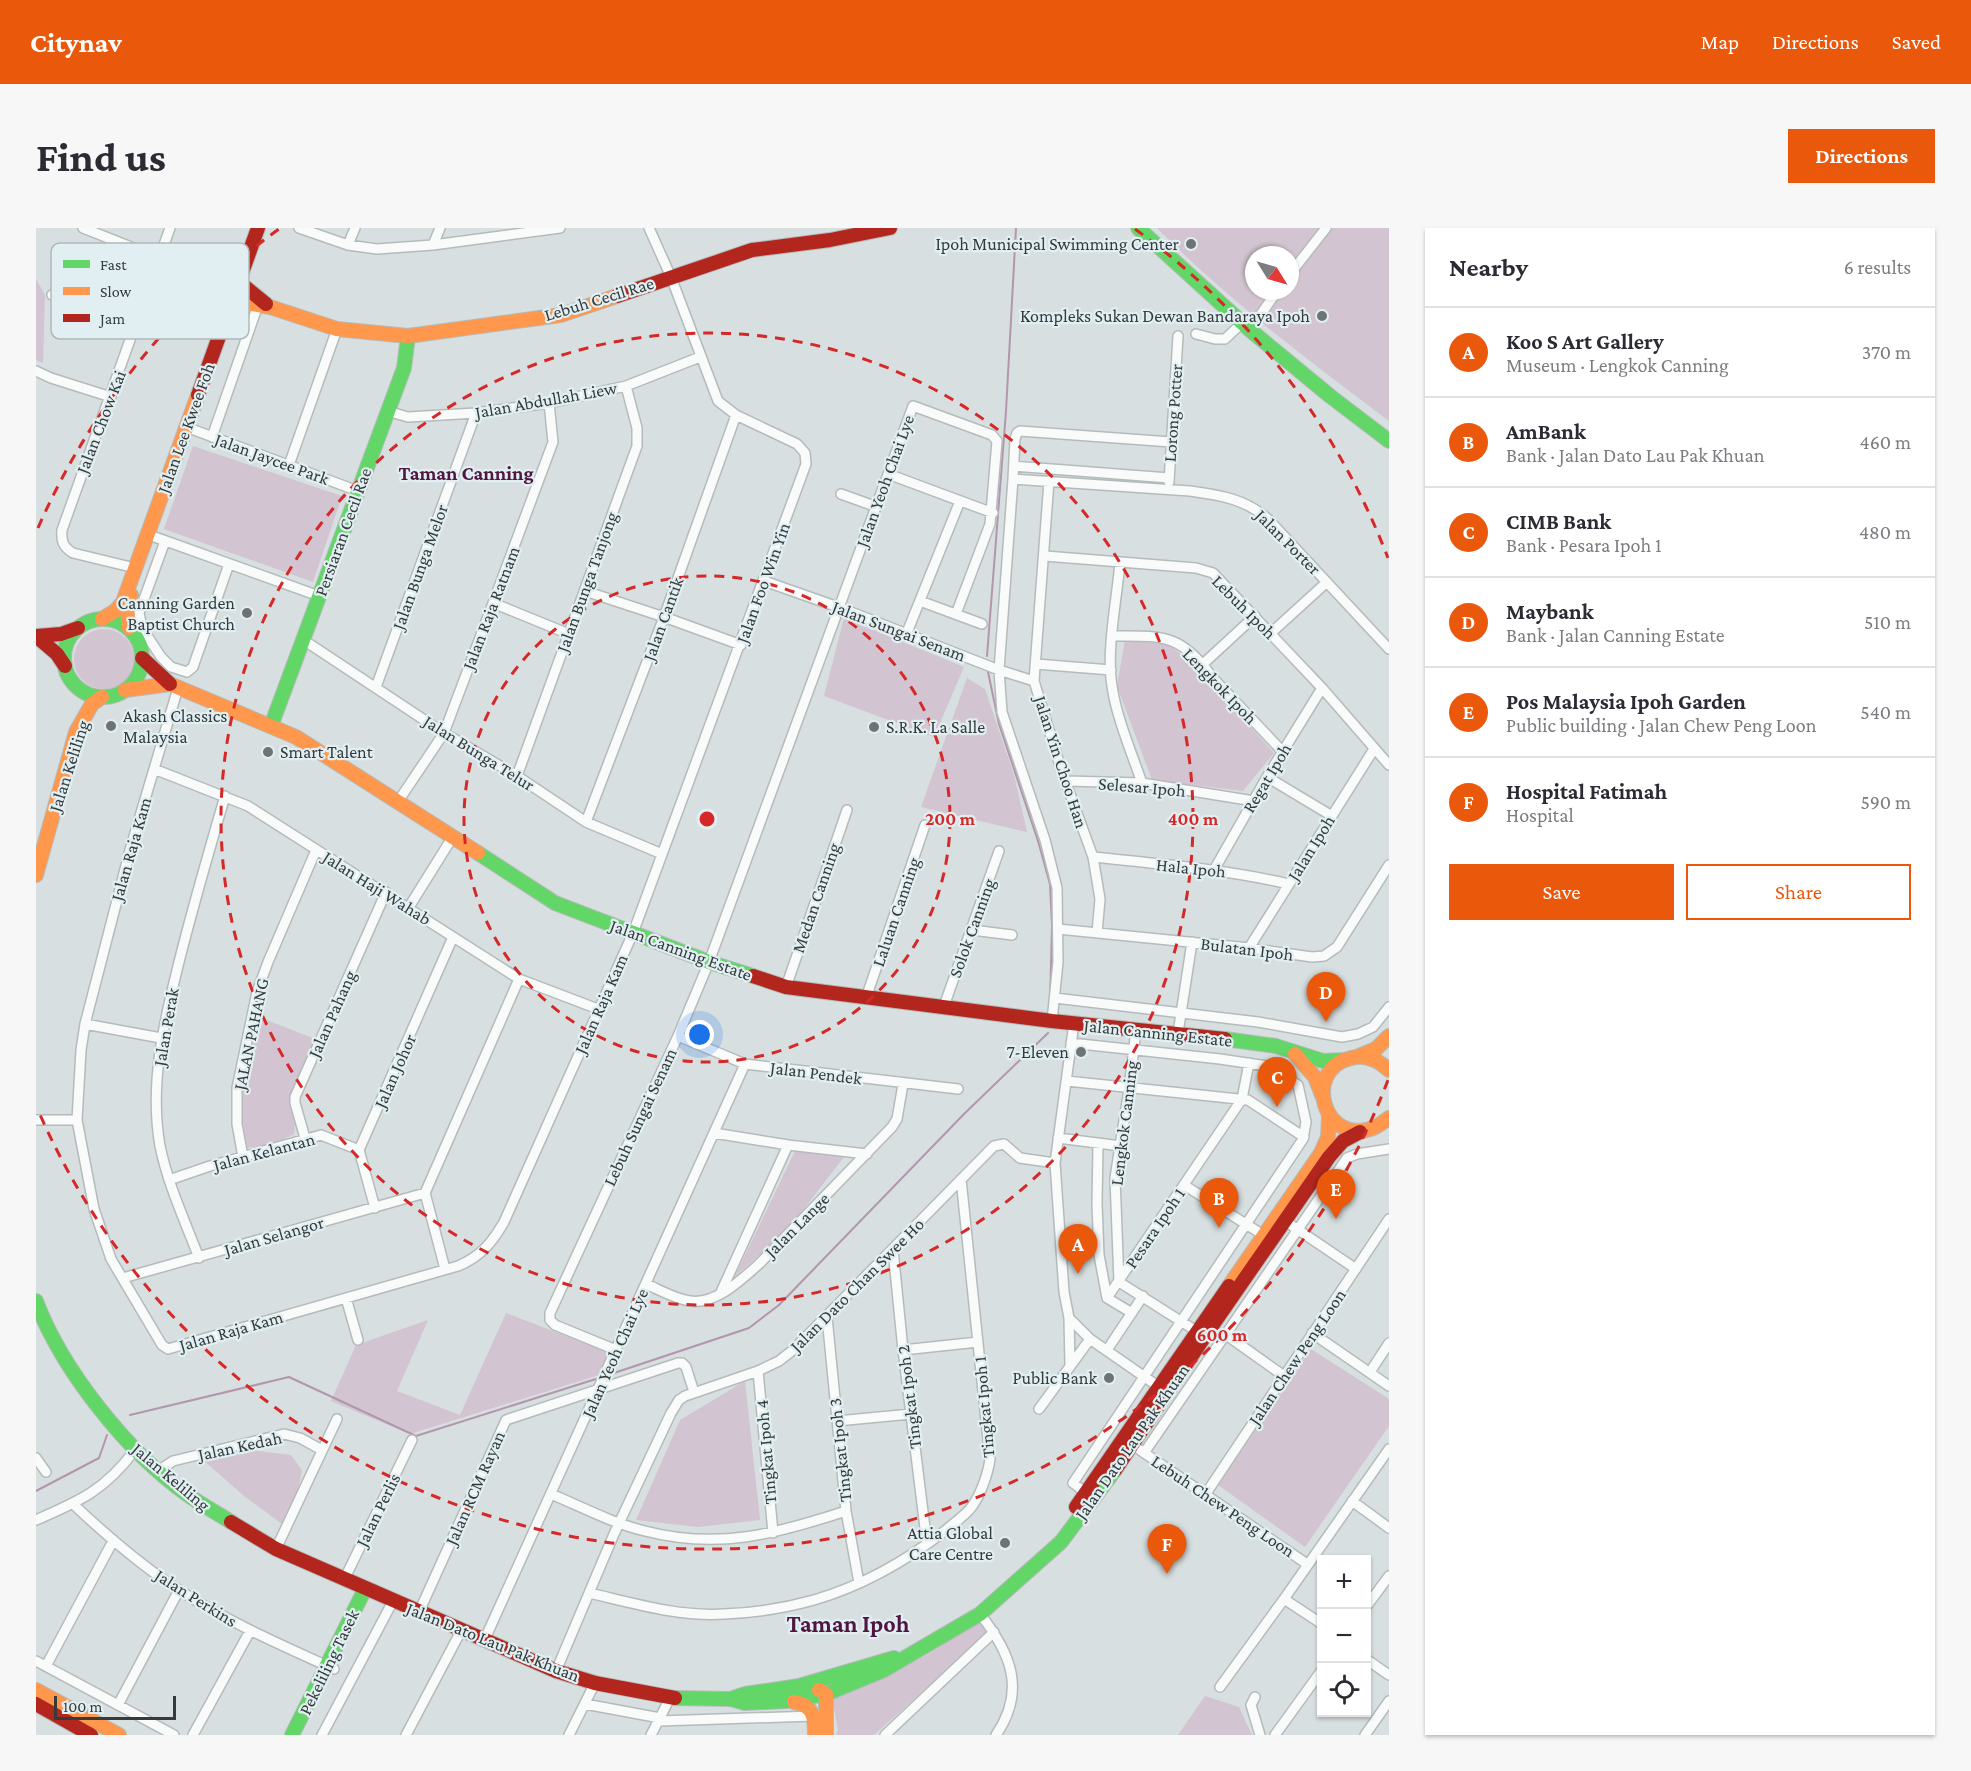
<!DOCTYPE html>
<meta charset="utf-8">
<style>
:root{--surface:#fff;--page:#f7f7f7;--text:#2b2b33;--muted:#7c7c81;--line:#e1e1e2;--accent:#ea580c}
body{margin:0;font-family:"Crimson Pro",serif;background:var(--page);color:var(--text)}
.controls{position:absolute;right:18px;bottom:18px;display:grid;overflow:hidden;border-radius:0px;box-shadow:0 2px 4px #0004}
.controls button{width:54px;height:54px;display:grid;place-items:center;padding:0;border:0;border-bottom:2px solid var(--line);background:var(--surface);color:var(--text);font:30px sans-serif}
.compass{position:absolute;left:1209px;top:18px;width:54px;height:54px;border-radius:50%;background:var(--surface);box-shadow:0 2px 4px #0004;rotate:127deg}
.scale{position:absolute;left:18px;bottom:15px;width:122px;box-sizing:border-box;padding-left:6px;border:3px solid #353a3b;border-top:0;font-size:16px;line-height:21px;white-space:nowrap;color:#353a3b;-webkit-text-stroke:4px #e2eff2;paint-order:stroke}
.you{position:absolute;left:664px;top:807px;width:21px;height:21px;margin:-15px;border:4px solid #fff;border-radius:50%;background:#1a73e8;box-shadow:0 0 0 9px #1a73e833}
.badge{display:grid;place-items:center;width:39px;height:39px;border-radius:50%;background:var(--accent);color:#fff;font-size:20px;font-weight:700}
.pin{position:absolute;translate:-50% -50px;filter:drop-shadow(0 2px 3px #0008)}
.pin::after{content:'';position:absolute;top:32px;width:21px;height:18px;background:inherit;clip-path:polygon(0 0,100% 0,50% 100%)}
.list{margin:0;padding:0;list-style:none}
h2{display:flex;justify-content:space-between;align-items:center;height:78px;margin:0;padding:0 24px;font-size:26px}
h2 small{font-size:20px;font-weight:400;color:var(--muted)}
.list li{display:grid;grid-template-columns:39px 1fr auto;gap:18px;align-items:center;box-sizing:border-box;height:90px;padding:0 24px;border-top:2px solid var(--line)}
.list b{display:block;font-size:22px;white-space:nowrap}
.list p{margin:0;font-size:20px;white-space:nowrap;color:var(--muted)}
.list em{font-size:20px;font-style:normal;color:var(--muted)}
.actions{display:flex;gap:12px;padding:18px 24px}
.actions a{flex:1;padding:14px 0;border:2px solid var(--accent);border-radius:0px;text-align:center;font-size:21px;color:var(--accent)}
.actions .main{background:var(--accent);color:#fff}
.icon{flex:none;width:33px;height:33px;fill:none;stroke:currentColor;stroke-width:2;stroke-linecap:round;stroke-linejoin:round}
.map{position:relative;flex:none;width:1353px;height:1507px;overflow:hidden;border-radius:0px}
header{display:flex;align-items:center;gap:36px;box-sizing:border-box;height:84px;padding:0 30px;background:var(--accent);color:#fff}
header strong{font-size:28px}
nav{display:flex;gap:33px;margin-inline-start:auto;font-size:21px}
.intro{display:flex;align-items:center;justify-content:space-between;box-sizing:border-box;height:144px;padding:0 36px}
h1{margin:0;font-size:42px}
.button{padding:15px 27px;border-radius:0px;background:var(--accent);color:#fff;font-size:21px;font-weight:700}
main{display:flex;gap:36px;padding:0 36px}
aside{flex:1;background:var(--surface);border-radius:0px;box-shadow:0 2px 4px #0004}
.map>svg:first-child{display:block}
.green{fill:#d2c4d0;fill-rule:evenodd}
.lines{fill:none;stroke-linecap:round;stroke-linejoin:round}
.stream{stroke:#b396ac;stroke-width:2}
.street-casing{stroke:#b5bbbb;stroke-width:12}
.fast-casing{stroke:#b5bbbb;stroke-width:16}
.slow-casing{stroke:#b5bbbb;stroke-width:16}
.jam-casing{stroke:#b5bbbb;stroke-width:16}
.street{stroke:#f9fafa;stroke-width:9}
.fast{stroke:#63d668;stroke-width:14}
.slow{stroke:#ff974d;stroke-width:14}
.jam{stroke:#b3261e;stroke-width:14}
.ring{fill:none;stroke:#d62828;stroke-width:3;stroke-dasharray:10 8}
.poi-dot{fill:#6e7475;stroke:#e2eff2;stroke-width:2}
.labels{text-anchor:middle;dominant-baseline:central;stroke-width:4.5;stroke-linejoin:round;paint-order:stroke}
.poi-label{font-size:18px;fill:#353a3b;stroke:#e2eff2;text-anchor:end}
.street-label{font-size:18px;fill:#353a3b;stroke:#e2eff2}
.neighbourhood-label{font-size:20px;font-weight:bold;fill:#4e1640;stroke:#e2eff2}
.district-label{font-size:24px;font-weight:bold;fill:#4e1640;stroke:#e2eff2}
.key{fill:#e2eff2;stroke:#aeb9bb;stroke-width:1.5}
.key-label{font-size:16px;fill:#353a3b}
.centre{fill:#d62828;stroke:#e2eff2;stroke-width:3}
.ring-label{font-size:18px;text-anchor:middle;font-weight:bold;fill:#d62828;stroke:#e2eff2;stroke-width:4.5;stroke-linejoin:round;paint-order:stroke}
</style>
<header>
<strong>Citynav</strong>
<nav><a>Map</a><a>Directions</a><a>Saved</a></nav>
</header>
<div class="intro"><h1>Find us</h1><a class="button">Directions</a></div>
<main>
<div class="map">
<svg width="1353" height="1507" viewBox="0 0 1353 1507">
<rect width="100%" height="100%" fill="#d8dfe0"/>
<path class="green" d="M1121,0H1353V193C1273,133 1192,72 1121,0ZM1218,27H1254V63H1218Z
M0,51L9,67L7,135L0,132Z
M157,218L306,268L277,354L128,301Z
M808,390L928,439L898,509L788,468Z
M38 431a30 30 0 1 1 60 0a30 30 0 1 1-60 0Z
M1089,412L1135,417L1193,475L1238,525L1207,563L1116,552L1081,458Z
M931,450L949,461L978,547L991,604L885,579Z
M223,789L279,811L262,853L258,906L236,917L210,920L205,875L207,845Z
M759,923L808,929L750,1004L699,1048Z
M470,1085L574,1125L563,1147L374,1206L295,1173L320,1117L392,1092L361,1163L424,1187Z
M1275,1121L1353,1171V1198L1269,1319L1182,1257Z
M709,1153L724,1292L662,1299L600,1292L644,1192Z
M206,1221L255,1227L266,1242L260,1273L246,1296L208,1268L167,1232Z
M944,1393L953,1404L838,1507H800L802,1502L796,1469L855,1446L894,1425Z
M1169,1468L1203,1479L1216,1507H1142Z"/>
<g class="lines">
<path class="stream" d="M951,428L970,183L980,0
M952,444L963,496L1002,613L1014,656L1016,698L1014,774
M578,1145L713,1100L743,1077L928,886L1012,805
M94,1187L253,1149L380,1208L563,1150
M0,1263L63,1230L71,1207"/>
<defs>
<path id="street" d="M47,0L123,30
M263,0L312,17L341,21L397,17L524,0
M312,17L319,0
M397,17L404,0
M123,35L184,60L191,64L196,72
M1254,46L1290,0
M16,67L99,100
M1214,102L1241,63
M1160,106L1179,111H1189L1206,95
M0,143L15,150L75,169
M351,183L372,189L440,185L513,175L590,158L664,129
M150,199L322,263
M176,209L222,77
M253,237L301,101
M978,238L1133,250
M852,246L957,285
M977,251L979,211L981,205L984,203L1135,214
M1013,253L998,453L1025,541L1057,629L1064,671L1061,705
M1133,254L1142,108
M805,266L841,279
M116,308L283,368
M129,313L103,385L106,400L125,429L135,439L151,444L157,439L193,336
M1009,328L1160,340L1177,345L1286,460L1353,537
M1084,334C1081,371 1070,422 1076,458C1080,488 1096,526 1106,555
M99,340L37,325C27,319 25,313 26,302L134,0
M728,353L802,379L963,442L998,453
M549,363L628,389L705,417
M884,373L946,396
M457,375L533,406
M1235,405L1291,354
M870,407L924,273
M1077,408C1125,408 1145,405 1176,449L1247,524
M266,411L408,505L481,548L550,594L626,626
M1000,436L1075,442
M1167,436L1219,388
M340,459L440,185
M142,460L94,622L49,796L45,822L41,892L58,981L75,1031L126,1117L132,1121L422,1038C444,1029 456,1015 468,994L597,705L770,236L769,225L761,216L700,187L682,173L635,49L613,0
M118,541L212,578L483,751L562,781
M481,548L601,218V200L590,158
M1231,549L1296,588
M1030,553L1106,555L1218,573
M361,575L408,505L457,375L517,214L513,175
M550,594L628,389L700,187
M1057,629C1123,636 1188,641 1253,656
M1178,642L1231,549L1286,460
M373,679L416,610
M1022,701L1213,720L1276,729L1288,728L1301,719L1353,637
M936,702L976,707
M1213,720L1338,521
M750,759L811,582
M830,770L889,597
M1019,770L1222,794L1306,809L1322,806L1337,799L1353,779
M908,778L963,623
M1016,793L1022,734L1021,660L1009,612L966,484L963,442L977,251L1154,263C1184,267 1210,271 1233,292L1353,421
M1038,795L1019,935L1028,1064L1033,1090L1054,1111L1126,1161
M49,796L125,810
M1142,805L1156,714
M642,808L709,836L922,861
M1035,815L1184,831L1231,838L1262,857L1270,894L1267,911L1037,1255L1050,1265
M1031,853L1212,872L1268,909
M0,892H41
M678,905L752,917L831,926
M269,910L259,875V869L350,664
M1022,910L1085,918
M1062,916L1061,976L1063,1027L1071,1070L1096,1085
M207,929L201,896V860L221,764L232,734L280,622
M133,952L174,938L285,907L323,922
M1148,957L1232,1010
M339,980L323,922L417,709
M1246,996L1249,993L1320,1041
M857,1022L867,1122L891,1316
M163,1030C149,993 132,957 124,918C113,856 128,794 143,734C157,678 173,623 189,568
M409,1041L389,965L483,751
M87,1050L389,965
M1083,1054L1079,950L1093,861L1100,802
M1083,1054L1165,1106
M610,1056C624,1062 639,1071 654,1073C680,1077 706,1051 723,1036L856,899L861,891L867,856
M685,1064L752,917
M310,1070L322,1112
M1071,1070L1206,871L1213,835
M791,1089L810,1283L823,1355
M1033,1090L1034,1137
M1171,1105L1189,1106L1248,1148
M1276,1105L1353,1158
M580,1122L519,1097L514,1092V1085L642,808L673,734L877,178L956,207L961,213L954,296L920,386
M867,1122L942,1114
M1071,1122L1107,1068
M722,1143L737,1305
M1334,1144L1353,1115
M1003,1181L1054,1111
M801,1193L875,1186
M1104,1222L1271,1336
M1108,1225L1311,930L1321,926L1353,921
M0,1230L10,1244
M122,1243L137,1233L248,1206L264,1210L286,1222
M515,1266C546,1279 576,1295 609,1303C682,1322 740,1306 810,1283
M1169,1267L1353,991
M1316,1273L1353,1300
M37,1276C70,1307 104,1337 143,1362C192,1394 245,1417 298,1441
M0,1292C44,1273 69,1262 99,1222
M240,1321L301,1191
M308,1352L376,1212
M553,1365C597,1375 642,1389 688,1386C717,1385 749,1380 778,1372C826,1358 870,1333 910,1302C918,1295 927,1289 934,1281C944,1269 952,1246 954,1231L925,951
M1330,1379L1353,1348
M383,1384L470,1192L642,1135H646L650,1139L658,1164
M944,1386C974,1424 991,1462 960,1507
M1286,1396L1248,1371L1353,1221
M448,1413L709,836
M1330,1431L1353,1447
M0,1433L138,1507
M10,1438L77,1313
M520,1443L578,1306L635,1185L643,1172L649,1168L722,1143L743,1133L757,1122L958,918L968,916L984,930L1019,935
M1184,1459L1248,1371
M1219,1469L1215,1477L1224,1507
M549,1476L624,1490
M82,1477L143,1362
M623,1493L778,1488
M157,1507L214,1403
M286,1507L357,1373
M370,1507L425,1403
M533,1507L559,1455
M615,1507L634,1470
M849,1507L958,1404
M1239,1507L1286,1442
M1329,1507L1353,1473"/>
<path id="fast" d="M1102,0L1214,102L1294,168L1353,213
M28 430a39 39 0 1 1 78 0a39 39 0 1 1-78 0Z
M235,498L368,140L372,108
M442,625L519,675L673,734L717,748
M1189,811L1240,818L1287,833L1309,832
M0,1073C26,1142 92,1225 152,1267C166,1277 181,1285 195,1294
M639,1470L695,1471L709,1475L751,1473L790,1466L848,1442L944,1386L1025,1314L1079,1242
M697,1470L709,1466L763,1458L858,1430
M256,1507L329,1361"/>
<path id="slow" d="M203,74L234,79L301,101L372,108L525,87L581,68
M66,391L79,383L87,374L162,167
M93,400L91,382L95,367
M89,462L134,456L260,509L442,625
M0,647L40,504L56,476L66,469
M1259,826L1279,849L1286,867
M1323,828L1340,821L1353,808
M1353,842C1342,832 1329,826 1315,830C1265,842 1288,919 1337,900C1343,898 1348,893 1353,890
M1193,1058L1285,925L1292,909L1293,888
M0,1462L83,1507
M783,1462L790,1466V1507
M758,1474C777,1477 779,1489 779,1507"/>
<path id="jam" d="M208,58L230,76
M581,68L716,22L794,12L854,0
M162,167L222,0
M0,408L21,426L29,438
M1,408L25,406L42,400
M106,430L134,456
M717,748L750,759L1016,793L1189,811
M1079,1242L1171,1105L1293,929L1307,913L1324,904
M1040,1279L1193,1058
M195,1294L240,1321L520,1443L559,1455L639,1470
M0,1476L55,1507"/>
</defs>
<use href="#street" class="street-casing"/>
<use href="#fast" class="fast-casing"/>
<use href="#slow" class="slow-casing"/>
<use href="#jam" class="jam-casing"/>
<use href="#street" class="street"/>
<use href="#fast" class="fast"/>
<use href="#slow" class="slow"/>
<use href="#jam" class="jam"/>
</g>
<g class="ring">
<circle cx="671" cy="591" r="243"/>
<circle cx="671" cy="591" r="486"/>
<path d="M1352 852A729 729 0 0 1 2 882M2 300A729 729 0 0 1 243 1M1099 1A729 729 0 0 1 1352 330"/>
</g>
<g class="poi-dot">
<circle cx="1155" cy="16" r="6"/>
<circle cx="1286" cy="88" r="6"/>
<circle cx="211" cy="385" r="6"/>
<circle cx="75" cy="498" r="6"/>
<circle cx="838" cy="499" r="6"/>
<circle cx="232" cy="524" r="6"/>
<circle cx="1045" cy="824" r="6"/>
<circle cx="1073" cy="1150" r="6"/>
<circle cx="969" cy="1315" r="6"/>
</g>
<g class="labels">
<g class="poi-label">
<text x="1143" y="16">Ipoh Municipal Swimming Center</text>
<text x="1274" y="88">Kompleks Sukan Dewan Bandaraya Ipoh</text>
<text x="199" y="375">Canning Garden<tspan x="199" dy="21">Baptist Church</tspan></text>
<text x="87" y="488" text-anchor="start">Akash Classics<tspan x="87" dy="21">Malaysia</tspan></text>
<text x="850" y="499" text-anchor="start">S.R.K. La Salle</text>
<text x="244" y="524" text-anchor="start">Smart Talent</text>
<text x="1033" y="824">7-Eleven</text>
<text x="1061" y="1150">Public Bank</text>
<text x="957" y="1305">Attia Global<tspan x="957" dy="21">Care Centre</tspan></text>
</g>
<g class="street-label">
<text transform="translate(563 71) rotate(-17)">Lebuh Cecil Rae</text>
<text transform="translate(510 172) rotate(-10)">Jalan Abdullah Liew</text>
<text transform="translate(1137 185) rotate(-86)">Lorong Potter</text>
<text transform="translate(65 194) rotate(-69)">Jalan Chow Kai</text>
<text transform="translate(150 200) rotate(-70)">Jalan Lee Kwee Foh</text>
<text transform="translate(236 231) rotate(20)">Jalan Jaycee Park</text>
<text transform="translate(849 253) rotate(-70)">Jalan Yeoh Chai Lye</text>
<text transform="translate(307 304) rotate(-70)">Persiaran Cecil Rae</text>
<text transform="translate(1252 314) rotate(45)">Jalan Porter</text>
<text transform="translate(384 339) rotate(-70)">Jalan Bunga Melor</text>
<text transform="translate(551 354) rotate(-70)">Jalan Bunga Tanjong</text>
<text transform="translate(727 355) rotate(-70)">Jalan Foo Win Yin</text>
<text transform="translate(1208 379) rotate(45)">Lebuh Ipoh</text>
<text transform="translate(455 380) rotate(-69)">Jalan Raja Ratnam</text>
<text transform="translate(627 391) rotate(-70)">Jalan Cantik</text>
<text transform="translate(863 403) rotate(21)">Jalan Sungai Senam</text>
<text transform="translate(1184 458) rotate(46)">Lengkok Ipoh</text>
<text transform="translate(443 525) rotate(32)">Jalan Bunga Telur</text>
<text transform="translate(1025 534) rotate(72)">Jalan Yin Choo Han</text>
<text transform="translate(33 538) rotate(-72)">Jalan Keliling</text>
<text transform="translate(1231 550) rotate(-59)">Regat Ipoh</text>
<text transform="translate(1106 559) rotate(5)">Selesar Ipoh</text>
<text transform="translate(1275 620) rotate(-58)">Jalan Ipoh</text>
<text transform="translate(95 621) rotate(-74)">Jalan Raja Kam</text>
<text transform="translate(1155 640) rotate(6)">Hala Ipoh</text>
<text transform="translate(341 660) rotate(32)">Jalan Haji Wahab</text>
<text transform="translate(780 670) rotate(-71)">Medan Canning</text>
<text transform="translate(860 684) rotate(-71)">Laluan Canning</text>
<text transform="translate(936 700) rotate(-70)">Solok Canning</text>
<text transform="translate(1211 721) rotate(7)">Bulatan Ipoh</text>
<text transform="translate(645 722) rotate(20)">Jalan Canning Estate</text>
<text transform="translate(565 776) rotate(-66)">Jalan Raja Kam</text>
<text transform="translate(296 786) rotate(-66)">Jalan Pahang</text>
<text transform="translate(130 799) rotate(-80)">Jalan Perak</text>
<text transform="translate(1122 805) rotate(6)">Jalan Canning Estate</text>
<text transform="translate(215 806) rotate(-78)">JALAN PAHANG</text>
<text transform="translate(359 843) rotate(-66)">Jalan Johor</text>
<text transform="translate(780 845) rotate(7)">Jalan Pendek</text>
<text transform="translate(604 889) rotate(-65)">Lebuh Sungai Senam</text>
<text transform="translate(1088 895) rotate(-83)">Lengkok Canning</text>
<text transform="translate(228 924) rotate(-15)">Jalan Kelantan</text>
<text transform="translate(761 997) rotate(-45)">Jalan Lange</text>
<text transform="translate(1119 1000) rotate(-56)">Pesara Ipoh 1</text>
<text transform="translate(238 1008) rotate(-16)">Jalan Selangor</text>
<text transform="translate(821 1057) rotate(-45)">Jalan Dato Chan Swee Ho</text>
<text transform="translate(195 1103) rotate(-16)">Jalan Raja Kam</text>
<text transform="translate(579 1125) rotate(-66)">Jalan Yeoh Chai Lye</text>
<text transform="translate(1261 1129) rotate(-56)">Jalan Chew Peng Loon</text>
<text transform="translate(873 1169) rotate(-97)">Tingkat Ipoh 2</text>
<text transform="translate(948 1179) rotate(-95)">Tingkat Ipoh 1</text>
<text transform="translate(1096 1214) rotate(-55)">Jalan Dato Lau Pak Khuan</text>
<text transform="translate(204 1218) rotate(-12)">Jalan Kedah</text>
<text transform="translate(804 1222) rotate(-96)">Tingkat Ipoh 3</text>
<text transform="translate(730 1224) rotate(-95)">Tingkat Ipoh 4</text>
<text transform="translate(135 1249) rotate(40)">Jalan Keliling</text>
<text transform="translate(439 1260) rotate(-66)">Jalan RCM Rayan</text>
<text transform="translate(1187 1278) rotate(34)">Lebuh Chew Peng Loon</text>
<text transform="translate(342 1282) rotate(-64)">Jalan Perlis</text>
<text transform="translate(160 1370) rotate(32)">Jalan Perkins</text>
<text transform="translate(457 1414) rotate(22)">Jalan Dato Lau Pak Khuan</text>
<text transform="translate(293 1434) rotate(-64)">Pekeliling Tasek</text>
</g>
<g class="neighbourhood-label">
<text x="430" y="245">Taman Canning</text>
</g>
<g class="district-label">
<text x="812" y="1395">Taman Ipoh</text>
</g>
</g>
<rect x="15" y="15" width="198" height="96" rx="9" class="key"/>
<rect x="27" y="32" width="27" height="8" fill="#63d668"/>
<rect x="27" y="59" width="27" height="8" fill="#ff974d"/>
<rect x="27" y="86" width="27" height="8" fill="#b3261e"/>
<g class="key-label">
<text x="64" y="42">Fast</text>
<text x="64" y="69">Slow</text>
<text x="64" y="96">Jam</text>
</g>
<circle cx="671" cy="591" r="9" class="centre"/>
<g class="ring-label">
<text x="914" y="597">200 m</text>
<text x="1157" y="597">400 m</text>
<text x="1186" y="1113">600 m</text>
</g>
</svg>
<div class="controls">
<button>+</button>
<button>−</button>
<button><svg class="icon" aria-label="locate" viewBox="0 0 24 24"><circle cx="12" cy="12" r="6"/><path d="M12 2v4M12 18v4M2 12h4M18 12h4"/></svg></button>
</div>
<svg class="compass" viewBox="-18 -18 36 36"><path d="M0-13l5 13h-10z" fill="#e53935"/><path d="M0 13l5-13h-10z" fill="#7c7c81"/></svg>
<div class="scale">100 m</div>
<div class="you"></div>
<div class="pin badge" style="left:1042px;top:1046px">A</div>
<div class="pin badge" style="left:1183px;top:1000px">B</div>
<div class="pin badge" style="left:1241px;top:879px">C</div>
<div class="pin badge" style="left:1290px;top:794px">D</div>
<div class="pin badge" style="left:1300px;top:991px">E</div>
<div class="pin badge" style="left:1131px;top:1346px">F</div>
</div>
<aside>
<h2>Nearby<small>6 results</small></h2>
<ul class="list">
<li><span class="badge">A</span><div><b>Koo S Art Gallery</b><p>Museum · Lengkok Canning</p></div><em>370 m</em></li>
<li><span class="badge">B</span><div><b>AmBank</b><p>Bank · Jalan Dato Lau Pak Khuan</p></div><em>460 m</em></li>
<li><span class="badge">C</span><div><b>CIMB Bank</b><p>Bank · Pesara Ipoh 1</p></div><em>480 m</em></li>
<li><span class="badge">D</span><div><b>Maybank</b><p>Bank · Jalan Canning Estate</p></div><em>510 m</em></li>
<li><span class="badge">E</span><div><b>Pos Malaysia Ipoh Garden</b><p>Public building · Jalan Chew Peng Loon</p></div><em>540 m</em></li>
<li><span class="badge">F</span><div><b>Hospital Fatimah</b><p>Hospital</p></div><em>590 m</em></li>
</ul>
<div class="actions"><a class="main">Save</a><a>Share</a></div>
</aside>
</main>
